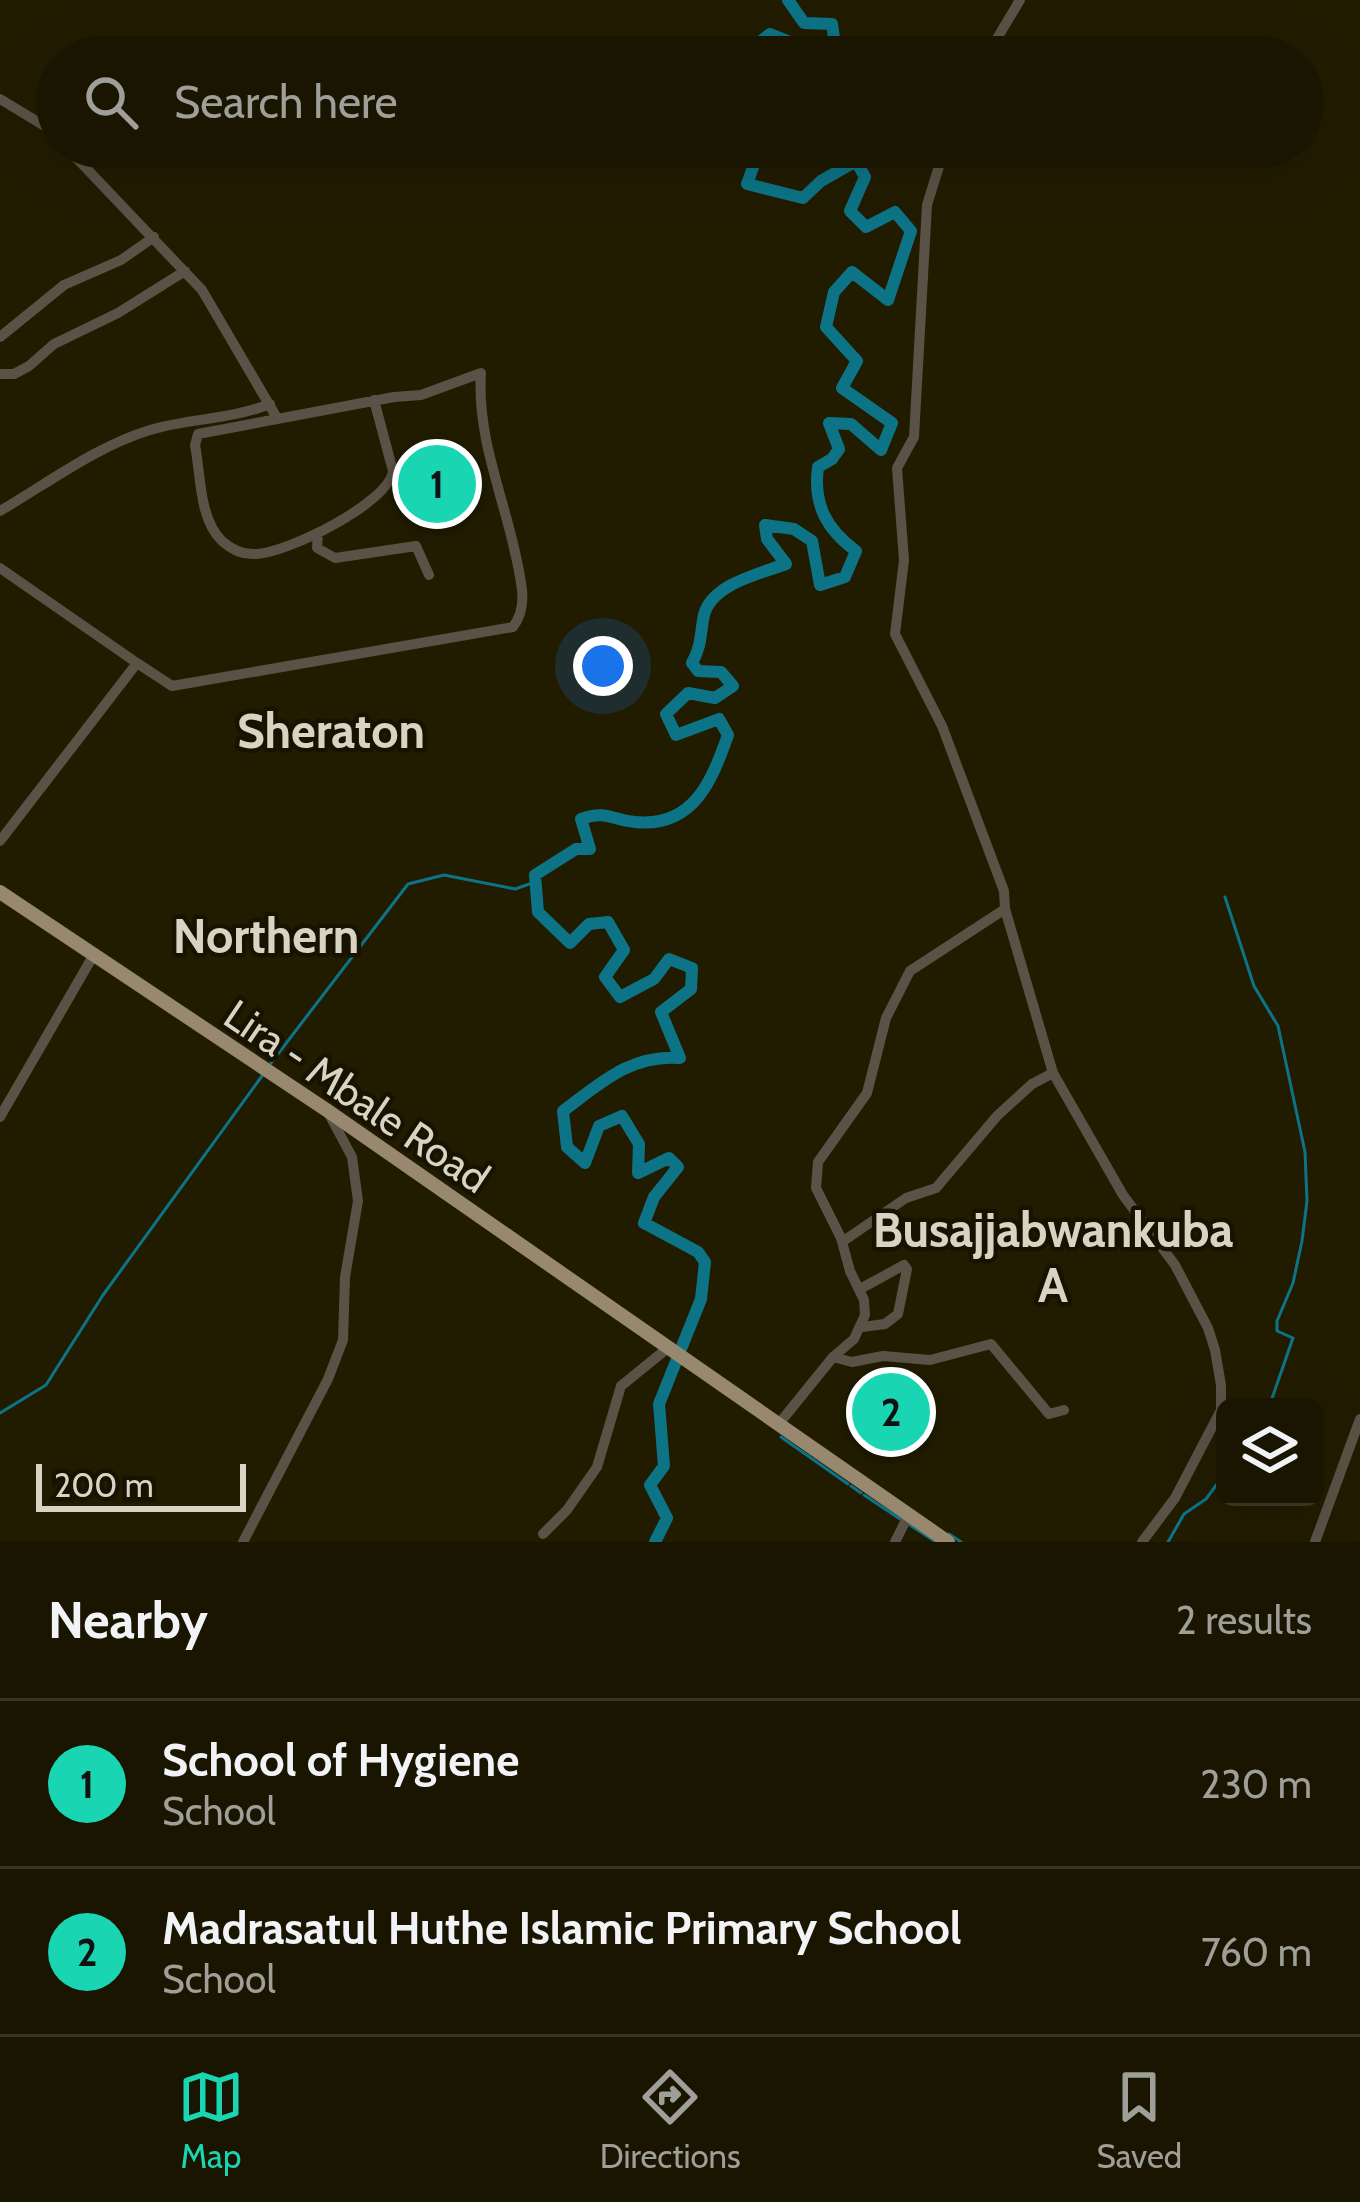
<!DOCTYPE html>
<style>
:root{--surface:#191500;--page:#26220f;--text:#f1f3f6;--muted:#9f9f99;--line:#373422;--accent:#19d5b2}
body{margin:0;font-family:Cabin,sans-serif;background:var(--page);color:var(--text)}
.controls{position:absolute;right:36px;bottom:36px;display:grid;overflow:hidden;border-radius:18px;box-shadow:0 12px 48px #0002}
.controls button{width:108px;height:108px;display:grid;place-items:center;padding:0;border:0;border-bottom:3px solid var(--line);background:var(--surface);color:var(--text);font:60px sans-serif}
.scale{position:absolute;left:36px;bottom:30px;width:210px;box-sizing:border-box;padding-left:12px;border:6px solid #d7d4c3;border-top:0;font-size:33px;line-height:42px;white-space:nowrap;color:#d7d4c3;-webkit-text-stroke:9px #181300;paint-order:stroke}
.you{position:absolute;left:603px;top:666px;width:42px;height:42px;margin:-30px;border:9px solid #fff;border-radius:50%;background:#1a73e8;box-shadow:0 0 0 18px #1a73e833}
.badge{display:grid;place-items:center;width:78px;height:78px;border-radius:50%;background:var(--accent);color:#111;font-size:39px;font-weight:700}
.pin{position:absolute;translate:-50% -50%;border:6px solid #fff;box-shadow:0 3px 12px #0006}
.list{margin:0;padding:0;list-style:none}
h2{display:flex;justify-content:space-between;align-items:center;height:156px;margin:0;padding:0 48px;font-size:51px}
h2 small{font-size:39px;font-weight:400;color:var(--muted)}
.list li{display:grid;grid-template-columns:78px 1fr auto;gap:36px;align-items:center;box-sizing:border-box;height:168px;padding:0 48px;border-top:3px solid var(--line)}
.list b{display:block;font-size:45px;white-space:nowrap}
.list p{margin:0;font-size:39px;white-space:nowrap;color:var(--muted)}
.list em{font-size:39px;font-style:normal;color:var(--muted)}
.icon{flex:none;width:66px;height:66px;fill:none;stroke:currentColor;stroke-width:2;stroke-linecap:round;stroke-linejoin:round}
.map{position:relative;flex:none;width:1360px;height:1542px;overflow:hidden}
.search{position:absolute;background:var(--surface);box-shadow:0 12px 48px #0002;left:36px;right:36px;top:36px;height:132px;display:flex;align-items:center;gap:30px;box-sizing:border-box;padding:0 42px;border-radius:66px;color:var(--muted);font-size:45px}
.sheet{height:492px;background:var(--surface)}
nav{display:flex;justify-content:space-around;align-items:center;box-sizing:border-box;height:168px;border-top:3px solid var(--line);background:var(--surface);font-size:33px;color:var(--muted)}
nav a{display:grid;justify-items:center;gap:6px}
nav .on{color:var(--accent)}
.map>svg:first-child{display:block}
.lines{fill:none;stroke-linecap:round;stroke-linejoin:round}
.stream{stroke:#0c7486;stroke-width:3}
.river{stroke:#0c7486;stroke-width:12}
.minor{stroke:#5a5246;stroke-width:10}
.major{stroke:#988870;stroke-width:14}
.labels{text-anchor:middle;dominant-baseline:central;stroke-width:9;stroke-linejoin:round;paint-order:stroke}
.street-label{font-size:42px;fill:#d7d4c3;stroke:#181300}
.quarter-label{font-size:48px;font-weight:bold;fill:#d7d4c3;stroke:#181300}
</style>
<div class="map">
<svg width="1360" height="1542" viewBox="0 0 1360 1542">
<rect width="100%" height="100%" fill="#211c00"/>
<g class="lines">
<path class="stream" d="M1225,897L1254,986L1278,1026L1305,1152L1307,1201L1302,1241L1293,1283L1277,1321V1331L1293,1338L1269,1407
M271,1063L408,884L444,875L515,889L535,882
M0,1413L46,1385L103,1295L262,1076
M781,1437L848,1484
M851,1486L861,1493
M864,1495L900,1519
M907,1523L936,1542
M949,1534L961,1542
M1168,1542L1184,1514L1206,1499L1225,1473"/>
<path class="river" d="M788,0L804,23L832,24L836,52L830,57
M758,57L752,48L770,34L793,43L806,57
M655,1542L667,1518L650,1485L664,1466L659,1404L701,1299L705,1262L698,1252L644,1223L654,1197L678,1167L669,1158L638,1173L639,1144L622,1116L599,1126L585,1163L567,1147L563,1111C601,1083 631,1054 680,1058L661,1012L691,989L692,968L669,959L654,979L620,997L605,977L624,950L608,922L589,924L570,943L538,912L535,875L576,849H590L581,819C607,810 611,820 635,822C694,828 712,780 728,735L719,719L676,735L666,714L688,693L715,698L733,686L721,672L698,671L692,663C702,645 700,634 704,615C712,584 759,574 786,564L767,539L765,525L794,529L812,541L820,585L845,577L856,551C826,529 813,504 818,467L832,459L839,449L829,423L851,424L881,450L892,423L842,388L857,361L826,327L834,292L852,272L888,300L911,231L895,212L866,227L850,211L865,177L856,161L821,181L803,198L747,184L758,153L769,147"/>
<path class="minor" d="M986,57L1020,0
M0,99L48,128L57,138
M66,147L202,290L277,418
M945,147L927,205L914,437L897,468L904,560L895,634L942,726L1004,891L1005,909L1053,1073L1123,1195L1175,1265L1208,1328L1215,1350L1221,1385V1410L1175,1498L1142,1542
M0,337L64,285L121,260L154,237
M0,374H14L29,366L54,344L118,313L185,271
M0,511C48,483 97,446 150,430C191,418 229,420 270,404
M318,533L317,548L335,558L416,546L429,575
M0,568L137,663L0,841
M137,663L172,686L513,627C523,614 524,599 521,583C511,512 476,445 481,373L421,395L394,397L198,434L195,445C201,476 199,519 222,541C232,550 243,555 256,554C287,553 389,503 393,471L374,400
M0,1117L93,956
M842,1242L906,1198L936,1188L997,1116L1032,1084L1053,1073
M860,1289L904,1265L907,1269L898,1314L885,1324L862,1327
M833,1357L852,1362L883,1356L930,1360L991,1344L1049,1414L1064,1410
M778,1425L833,1357L854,1339L865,1315L864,1300L850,1271L841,1238L816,1188L818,1162L867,1093L886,1018L910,971L1005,909
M543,1534L567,1510L597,1467L621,1386L669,1347
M243,1542L328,1379L343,1340L345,1277L358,1201L352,1157L329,1114
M895,1542L908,1516
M1315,1542L1360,1419"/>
<path class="major" d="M0,892L328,1111L948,1542"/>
</g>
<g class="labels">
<g class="street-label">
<text transform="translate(357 1096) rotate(34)">Lira - Mbale Road</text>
</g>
<g class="quarter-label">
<text x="331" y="731">Sheraton</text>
<text x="266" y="936">Northern</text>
<text x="1053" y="1230">Busajjabwankuba<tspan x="1053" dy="55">A</tspan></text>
</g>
</g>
</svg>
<div class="controls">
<button><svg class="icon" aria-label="layers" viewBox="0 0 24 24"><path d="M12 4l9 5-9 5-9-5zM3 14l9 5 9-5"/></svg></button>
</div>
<div class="scale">200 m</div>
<div class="you"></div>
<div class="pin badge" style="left:437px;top:484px">1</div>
<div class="pin badge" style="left:891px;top:1412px">2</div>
<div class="search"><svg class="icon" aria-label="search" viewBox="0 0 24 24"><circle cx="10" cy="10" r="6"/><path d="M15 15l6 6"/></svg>Search here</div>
</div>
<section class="sheet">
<h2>Nearby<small>2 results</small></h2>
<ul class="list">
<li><span class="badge">1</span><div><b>School of Hygiene</b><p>School</p></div><em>230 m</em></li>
<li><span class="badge">2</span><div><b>Madrasatul Huthe Islamic Primary School</b><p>School</p></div><em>760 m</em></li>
</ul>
</section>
<nav>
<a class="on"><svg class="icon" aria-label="map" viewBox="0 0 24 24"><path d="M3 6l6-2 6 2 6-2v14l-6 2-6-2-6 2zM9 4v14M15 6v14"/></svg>Map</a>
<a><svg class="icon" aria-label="directions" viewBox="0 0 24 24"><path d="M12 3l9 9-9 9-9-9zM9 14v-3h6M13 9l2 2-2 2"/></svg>Directions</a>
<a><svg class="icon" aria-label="saved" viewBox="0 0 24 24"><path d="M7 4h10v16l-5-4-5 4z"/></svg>Saved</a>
</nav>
